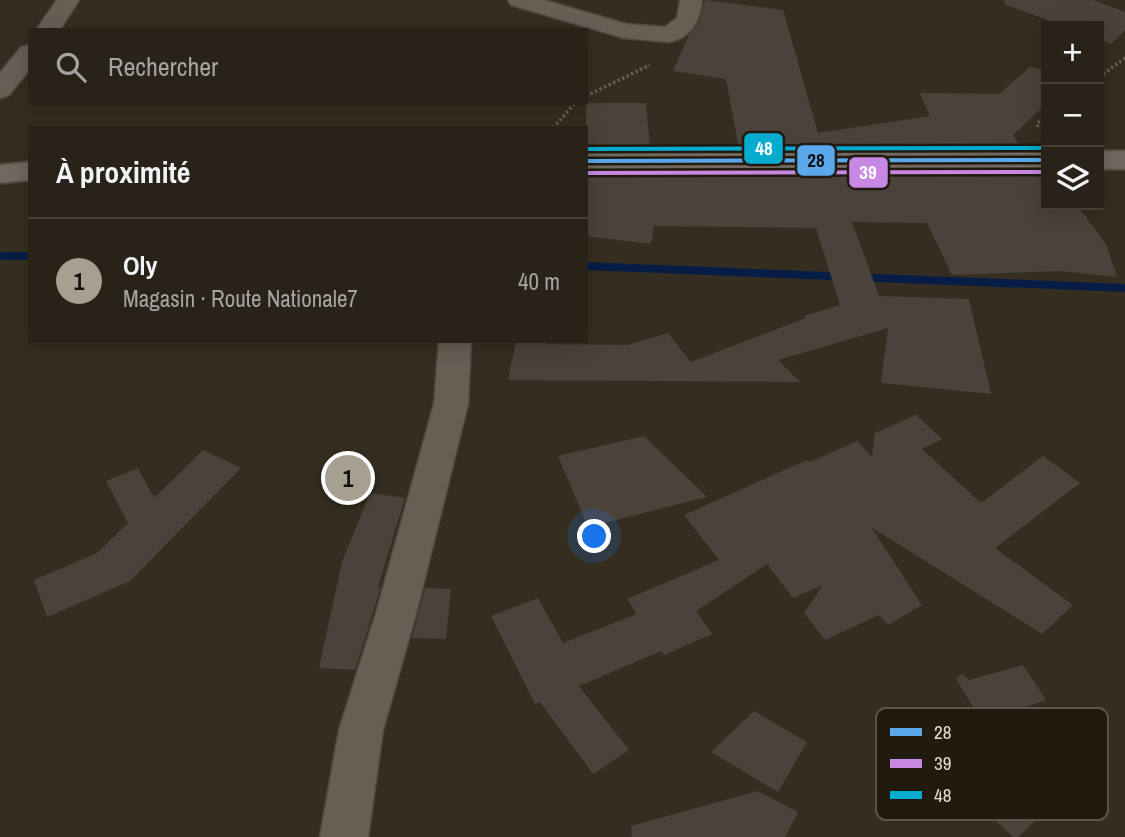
<!DOCTYPE html>
<html lang="fr">
<meta charset="utf-8">
<style>
:root{--surface:#282218;--page:#342f25;--text:#f1f3f6;--muted:#a5a4a2;--line:#443f37;--accent:#a79f90}
body{margin:0;font-family:"Archivo Narrow",sans-serif;background:var(--page);color:var(--text)}
.controls{position:absolute;right:21px;top:21px;display:grid;overflow:hidden;border-radius:0px;box-shadow:0 4px 18px #0003}
.controls button{width:63px;height:63px;display:grid;place-items:center;padding:0;border:0;border-bottom:2px solid var(--line);background:var(--surface);color:var(--text);font:35px sans-serif}
.you{position:absolute;left:595px;top:537px;width:24px;height:24px;margin:-18px;border:5px solid #fff;border-radius:50%;background:#1a73e8;box-shadow:0 0 0 10px #1a73e833}
.badge{display:grid;place-items:center;width:46px;height:46px;border-radius:50%;background:var(--accent);color:#111;font-size:23px;font-weight:700}
.pin{position:absolute;translate:-50% -50%;border:4px solid #fff;box-shadow:0 2px 7px #0006}
.list{margin:0;padding:0;list-style:none}
h2{display:flex;justify-content:space-between;align-items:center;height:91px;margin:0;padding:0 28px;font-size:30px}
h2 small{font-size:23px;font-weight:400;color:var(--muted)}
.list li{display:grid;grid-template-columns:46px 1fr auto;gap:21px;align-items:center;box-sizing:border-box;height:126px;padding:0 28px;border-top:2px solid var(--line)}
.list b{display:block;font-size:26px;white-space:nowrap}
.list p{margin:0;font-size:23px;white-space:nowrap;color:var(--muted)}
.list em{font-size:23px;font-style:normal;color:var(--muted)}
.icon{flex:none;width:38px;height:38px;fill:none;stroke:currentColor;stroke-width:2;stroke-linecap:round;stroke-linejoin:round}
.map{position:relative;flex:none;width:1125px;height:837px;overflow:hidden}
.search{position:absolute;background:var(--surface);box-shadow:0 4px 18px #0003;left:28px;top:28px;width:560px;height:77px;display:flex;align-items:center;gap:18px;box-sizing:border-box;padding:0 24px;border-radius:0px;color:var(--muted);font-size:26px}
.panel{position:absolute;background:var(--surface);box-shadow:0 4px 18px #0003;left:28px;top:126px;width:560px;height:217px;border-radius:0px}
.map>svg:first-child{display:block}
.lines{fill:none;stroke-linecap:round;stroke-linejoin:round}
.stream{fill:#071d45;fill-rule:evenodd}
.building{fill:#4b433b}
.minor-casing{stroke:#50493e;stroke-width:3}
.primary-casing{stroke:#50493e;stroke-width:4}
.path{stroke:#635e54;stroke-width:3.5;stroke-dasharray:2.5 2.5;stroke-linecap:butt}
.minor{fill:#655f54;fill-rule:evenodd}
.primary{fill:#72685f;fill-rule:evenodd}
.bus-1-casing{stroke:#201a0f;stroke-width:5}
.bus-2-casing{stroke:#201a0f;stroke-width:5}
.bus-3-casing{stroke:#201a0f;stroke-width:5}
.bus-1{fill:#5aa8eb;fill-rule:evenodd}
.bus-2{fill:#c787e3;fill-rule:evenodd}
.bus-3{fill:#06acd0;fill-rule:evenodd}
.key{fill:#201a0f;stroke:#5b5448;stroke-width:2}
.key-label{font-size:19px;fill:#e4dccd}
.line-badge{stroke:#201a0f;stroke-width:2.5}
.badge-label{font-size:19px;text-anchor:middle;font-weight:bold;fill:#fff}
.pale-badge-label{font-size:19px;text-anchor:middle;font-weight:bold;fill:#111}
</style>
<div class="map">
<svg width="1125" height="837" viewBox="0 0 1125 837">
<rect width="100%" height="100%" fill="#352e20"/>
<g class="lines">
<path class="stream" d="M0,252H30V260H0Z
M586,262L1125,284V292L586,270Z"/>
</g>
<path class="building" d="M705,0L783,10L818,133L930,116L920,93L999,94L1030,67L1046,70V104L1013,135L1021,148L739,149L726,79L673,71L689,35L699,22Z
M1004,0H1093L1125,12V30L1111,44L1099,39V26H1064L1004,4Z
M586,103H646L650,149H586Z
M744,172H1034L1037,177L1046,176V205H1077L1106,244L1117,277L1060,271L952,275L927,223L852,222L879,296L969,299L991,394L881,383L888,328L778,360L800,382L508,380L516,341H547V344L628,345L668,333L691,362L806,318L804,316L840,305L816,228L654,226L651,244L586,236V173Z
M916,415L942,439L922,449L981,503L1043,456L1080,483L995,548L1073,605L1042,634L871,527L922,605L888,625L879,615L825,640L804,613L823,585L793,598L767,564L696,611L712,634L664,655L661,651L579,686L629,750L593,774L540,702L535,704L491,616L538,598L563,643L637,614L627,599L719,560L684,515L807,460L810,462L857,441L872,457L875,433Z
M644,436L707,497L588,527L558,456Z
M203,450L241,468L130,581L47,617L34,580L97,553L128,523L106,481L138,468L154,498Z
M370,493L405,498L378,587H381L374,609L355,670L319,668L342,562Z
M425,588L451,589L446,639L412,638Z
M1023,665L1046,700L1007,713L1081,777L1018,837H1013L960,787L1001,752L956,679L962,674L969,680Z
M754,711L807,742L778,792L711,752Z
M758,791L798,812L785,837H632L631,826Z"/>
<g class="lines">
<defs>
<path id="minor" d="M57,0H79L60,30H36Z
M508,0H544L626,24L665,27L677,18L680,0H702C700,20 692,37 670,42L624,38L511,5Z
M30,45V69L9,95L0,98V73L21,47Z
M439,341H471L468,404L417,610L383,730L368,837H320L339,730L377,610L434,404Z"/>
<path id="primary" d="M1046,151V169L586,170V152Z
M1099,151H1125V169H1099Z
M30,162V180L0,183V165Z"/>
</defs>
<use href="#minor" class="minor-casing"/>
<use href="#primary" class="primary-casing"/>
<path class="path" d="M1099,77L1125,58
M586,96L650,65
M1038,127L1037,123L1046,116
M553,128L575,103"/>
<use href="#minor" class="minor"/>
<use href="#primary" class="primary"/>
<defs>
<path id="bus-1" d="M1046,158V162L586,163V159Z"/>
<path id="bus-2" d="M1046,170V174L586,175V171Z"/>
<path id="bus-3" d="M1046,146V150L586,151V147Z"/>
</defs>
<use href="#bus-1" class="bus-1-casing"/>
<use href="#bus-2" class="bus-2-casing"/>
<use href="#bus-3" class="bus-3-casing"/>
<use href="#bus-1" class="bus-1"/>
<use href="#bus-2" class="bus-2"/>
<use href="#bus-3" class="bus-3"/>
</g>
<rect x="876" y="708" width="232" height="112" rx="10" class="key"/>
<rect x="890" y="728" width="32" height="8" fill="#5aa8eb"/>
<rect x="890" y="759" width="32" height="9" fill="#c787e3"/>
<rect x="890" y="791" width="32" height="8" fill="#06acd0"/>
<g class="key-label">
<text x="934" y="739">28</text>
<text x="934" y="770">39</text>
<text x="934" y="802">48</text>
</g>
<g class="line-badge">
<rect x="743" y="132" width="41" height="33" rx="7" fill="#06acd0"/>
<rect x="796" y="144" width="40" height="33" rx="7" fill="#5aa8eb"/>
<rect x="848" y="156" width="41" height="33" rx="7" fill="#c787e3"/>
</g>
<g class="badge-label">
<text x="764" y="155">48</text>
<text x="868" y="179">39</text>
</g>
<g class="pale-badge-label">
<text x="816" y="167">28</text>
</g>
</svg>
<div class="controls">
<button>+</button>
<button>−</button>
<button><svg class="icon" aria-label="layers" viewBox="0 0 24 24"><path d="M12 4l9 5-9 5-9-5zM3 14l9 5 9-5"/></svg></button>
</div>
<div class="you"></div>
<div class="pin badge" style="left:348px;top:478px">1</div>
<div class="search"><svg class="icon" aria-label="search" viewBox="0 0 24 24"><circle cx="10" cy="10" r="6"/><path d="M15 15l6 6"/></svg>Rechercher</div>
<section class="panel">
<h2>À proximité<small></small></h2>
<ul class="list">
<li><span class="badge">1</span><div><b>Oly</b><p>Magasin · Route Nationale7</p></div><em>40 m</em></li>
</ul>
</section>
</div>
